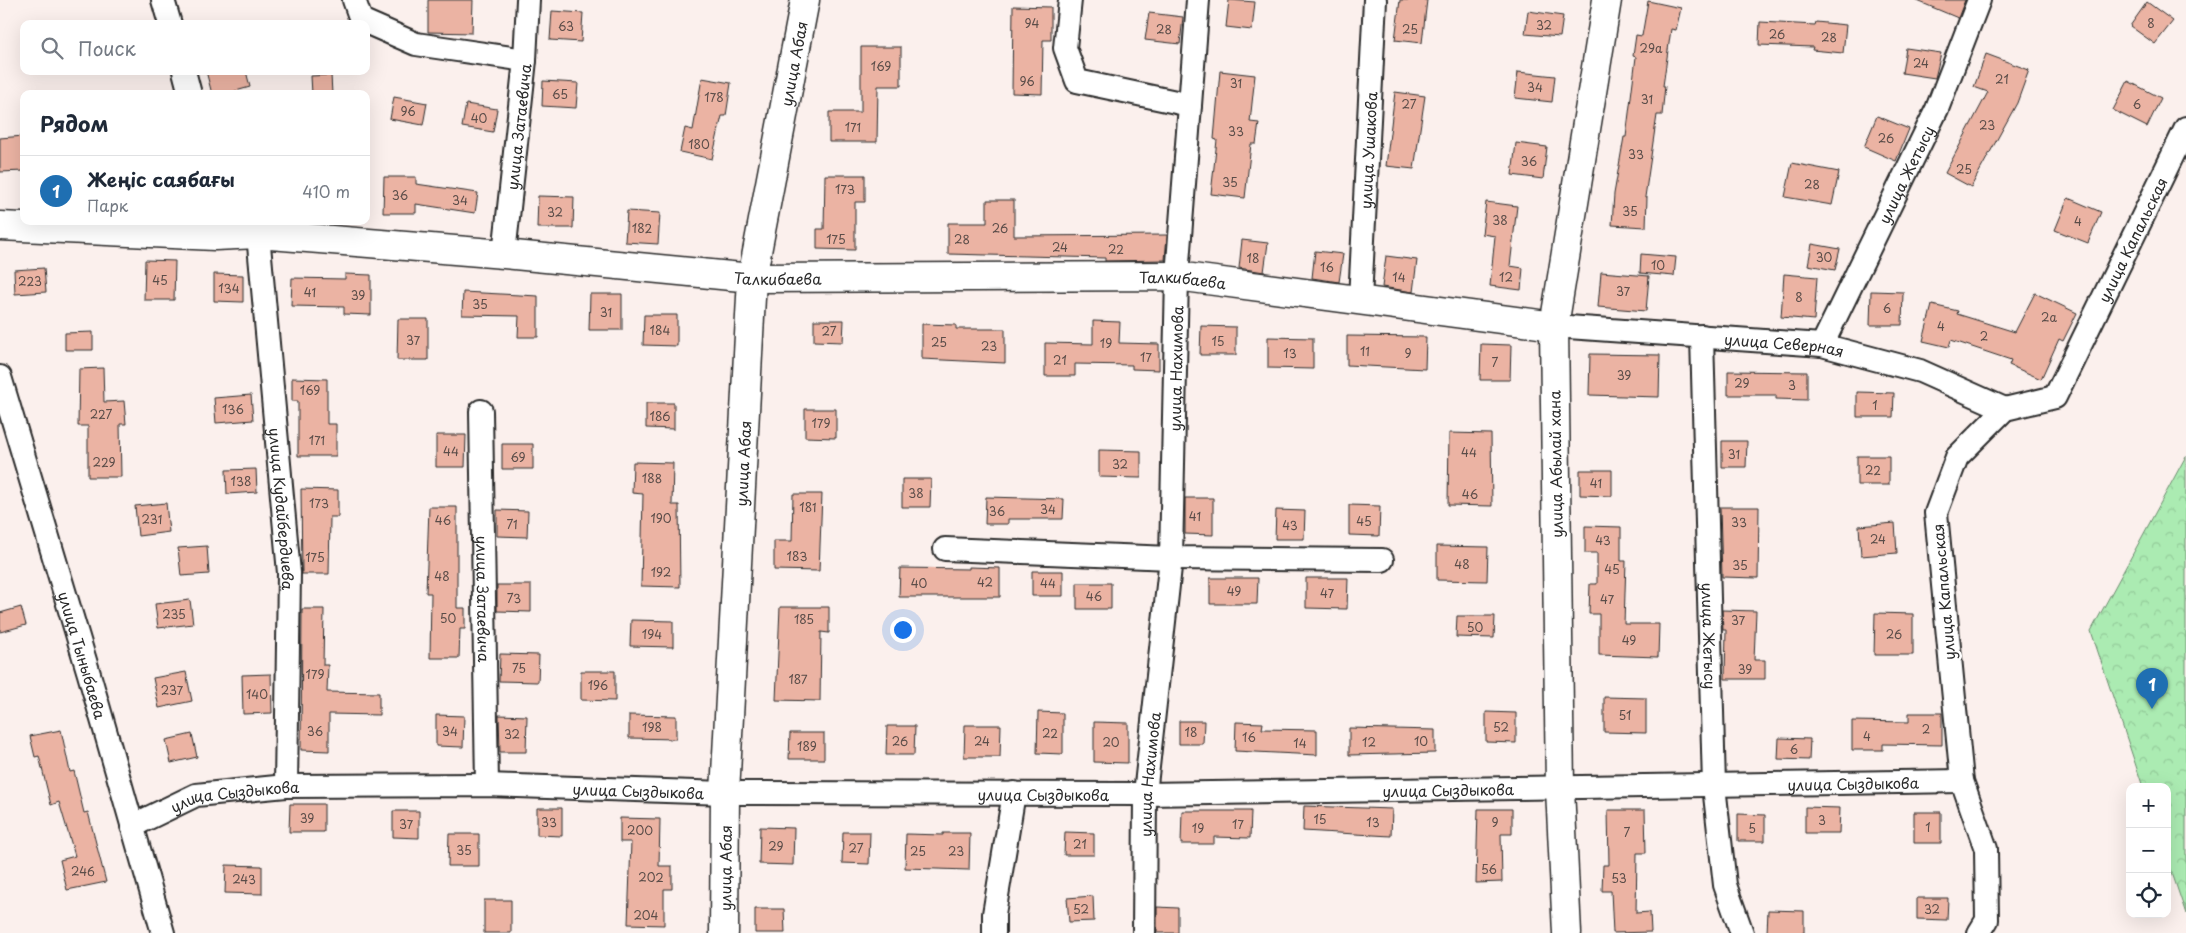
<!DOCTYPE html>
<html lang="ru">
<meta charset="utf-8">
<style>
:root{--surface:#fff;--page:#f6f6f7;--text:#1f2937;--muted:#747a83;--line:#e0e1e3;--accent:#1f6fb2}
body{margin:0;font-family:"Playpen Sans",sans-serif;background:var(--page);color:var(--text)}
.controls{position:absolute;right:15px;bottom:15px;display:grid;overflow:hidden;border-radius:10px;box-shadow:0 5px 20px #0002}
.controls button{width:45px;height:45px;display:grid;place-items:center;padding:0;border:0;border-bottom:1px solid var(--line);background:var(--surface);color:var(--text);font:25px sans-serif}
.you{position:absolute;left:902px;top:629px;width:18px;height:18px;margin:-12px;border:4px solid #fff;border-radius:50%;background:#1a73e8;box-shadow:0 0 0 8px #1a73e833}
.badge{display:grid;place-items:center;width:32px;height:32px;border-radius:50%;background:var(--accent);color:#fff;font-size:16px;font-weight:700}
.pin{position:absolute;translate:-50% -41px;filter:drop-shadow(0 1px 2px #0008)}
.pin::after{content:'';position:absolute;top:26px;width:18px;height:15px;background:inherit;clip-path:polygon(0 0,100% 0,50% 100%)}
.list{margin:0;padding:0;list-style:none}
h2{display:flex;justify-content:space-between;align-items:center;height:65px;margin:0;padding:0 20px;font-size:21px}
h2 small{font-size:16px;font-weight:400;color:var(--muted)}
.list li{display:grid;grid-template-columns:32px 1fr auto;gap:15px;align-items:center;box-sizing:border-box;height:70px;padding:0 20px;border-top:1px solid var(--line)}
.list b{display:block;font-size:19px;white-space:nowrap}
.list p{margin:0;font-size:16px;white-space:nowrap;color:var(--muted)}
.list em{font-size:16px;font-style:normal;color:var(--muted)}
.icon{flex:none;width:28px;height:28px;fill:none;stroke:currentColor;stroke-width:2;stroke-linecap:round;stroke-linejoin:round}
.map{position:relative;flex:none;width:2186px;height:933px;overflow:hidden}
.search{position:absolute;background:var(--surface);box-shadow:0 5px 20px #0002;left:20px;top:20px;width:350px;height:55px;display:flex;align-items:center;gap:12px;box-sizing:border-box;padding:0 18px;border-radius:10px;color:var(--muted);font-size:19px}
.panel{position:absolute;background:var(--surface);box-shadow:0 5px 20px #0002;left:20px;top:90px;width:350px;height:135px;border-radius:10px}
.map>svg:first-child{display:block}
.park{fill:url(#park-crowns);stroke:#6b8b6e}
.building{fill:#ebb3a3;stroke:#2b2b2b}
.lines{fill:none;stroke-linecap:round;stroke-linejoin:round}
.street-casing{stroke:#2b2b2b;stroke-width:26}
.secondary-casing{stroke:#2b2b2b;stroke-width:31}
.street{stroke:#fff;stroke-width:22}
.secondary{stroke:#fff;stroke-width:28}
.labels{text-anchor:middle;dominant-baseline:central;stroke-width:5;stroke-linejoin:round;paint-order:stroke}
.number-label{font-size:12px;fill:#5b4d49}
.street-label{font-size:15px;fill:#2b2b2b;stroke:#fff}
</style>
<div class="map">
<svg width="2186" height="933" viewBox="0 0 2186 933">
<defs>
<pattern id="park-crowns" width="20" height="18" patternUnits="userSpaceOnUse" patternTransform="scale(1.25)"><rect width="20" height="18" fill="#abebb2"/><path d="M2 6a3 3 0 1 1 6 0M12 15a3 3 0 1 1 6 0" fill="none" stroke="#93ca99"/></pattern>
</defs>
<rect width="100%" height="100%" fill="#fbf0ed"/>
<filter id="ink" filterUnits="userSpaceOnUse"><feTurbulence type="fractalNoise" baseFrequency=".02" numOctaves="2"/><feDisplacementMap in="SourceGraphic" scale="10" xChannelSelector="R" yChannelSelector="G"/><feConvolveMatrix kernelMatrix="1 2 1 2 8 2 1 2 1" color-interpolation-filters="sRGB"/></filter>
<g filter="url(#ink)">
<path class="park" d="M2186,456V914L2167,858V787H2143L2091,631Z"/>
<path class="building" d="M428,0H473L472,33L428,32Z
M1229,0L1255,2L1252,30L1226,27Z
M1400,0H1427L1422,43L1395,40Z
M1915,0H1965L1958,18Z
M1648,1L1681,8L1676,30L1671,29L1663,86H1665L1662,115H1657L1645,197H1647L1646,227L1612,225L1614,194L1624,137H1626L1636,57L1633,56L1636,35L1642,36Z
M2147,2L2173,21L2155,44L2130,26Z
M1013,6L1051,7V40H1043L1042,94L1012,93Z
M552,11L583,13L581,42L550,40Z
M1528,11L1563,16L1560,37L1525,34Z
M1149,13L1183,17L1180,44L1145,40Z
M1760,22L1815,25L1816,22L1846,25L1843,53L1812,50L1813,47L1759,45Z
M861,47H901V86H878L877,142H829V112H861Z
M1906,48L1941,53L1935,78L1902,73Z
M1986,54L2029,70L2017,103L1971,187L1945,173L1988,92L1974,87Z
M206,71H246L250,87L225,94H212Z
M1220,71L1255,75L1250,122L1259,123L1256,144H1251L1245,198L1211,194L1217,140L1214,139Z
M1518,72L1555,76L1552,102L1515,98Z
M331,75L332,94H312L311,76Z
M702,78L731,83L726,116H722L712,159L680,152L685,128L693,130Z
M543,81L578,83L576,108L542,106Z
M2128,81L2161,98L2147,127L2113,110Z
M1395,92L1425,96L1414,169L1386,166Z
M394,97L427,103L423,125L390,119Z
M466,104L497,109L493,132L462,127Z
M1877,116L1909,129L1896,161L1864,147Z
M24,136V171L0,172V138Z
M1516,143L1547,147L1543,179L1512,175Z
M1792,163L1839,172L1832,205L1785,197Z
M825,175H865V202H855V250L817,249V229H824Z
M384,177H416V184L478,193L475,213L416,204V213H383Z
M538,196L574,197L573,228H537Z
M2068,198L2101,212L2088,243L2055,230Z
M987,200H1014V236L1167,235L1165,260L1105,261V258L948,254V223H987Z
M1486,202L1517,206L1510,266L1523,268L1521,290L1490,286L1495,236L1482,234Z
M627,211L660,213L658,244L625,242Z
M1242,240L1268,243L1264,272L1239,268Z
M1812,244L1840,249L1835,270L1808,265Z
M1315,251L1343,254L1339,282L1312,278Z
M1641,254L1676,257L1674,276L1640,273Z
M1386,256L1417,260L1413,292L1382,287Z
M145,260L175,261L174,300H144Z
M44,268L46,292L15,294L14,270Z
M1601,272L1649,276L1646,311L1598,307Z
M214,274L243,275V302L214,301Z
M345,274L371,275V315L344,314V307L291,306L292,278L345,279Z
M1784,274L1817,277L1814,320L1781,317Z
M1871,291L1903,292L1902,325H1870Z
M463,292L538,296V337H518L519,316L462,315Z
M2035,293L2077,313L2063,341L2059,339L2041,379L2009,365L2011,360L1951,340L1949,347L1923,341L1932,305L1958,311L1957,314L2015,332Z
M590,294H622V330H589Z
M644,315H677V346L643,345Z
M398,319H428V360H397Z
M814,320H844L843,342L814,341Z
M1093,321L1120,322L1119,343L1159,344V370L1132,369V365L1075,364V376H1045V343L1093,344Z
M922,324L956,325V329H1005V363L922,359Z
M1201,326L1236,327V355H1200Z
M93,332V350H65V333Z
M1347,336L1426,337L1425,369L1347,365Z
M1268,337L1313,338V369L1268,368Z
M1481,344L1511,345L1510,380H1480Z
M1590,354L1660,355L1659,397L1589,395Z
M103,368L104,402L124,401L126,424H120L121,477H88V426H78L79,369Z
M1728,371L1807,372V400L1776,399V395H1728Z
M292,378L327,379V424H336V456H298V401H292Z
M1857,392L1894,393L1893,417H1857Z
M251,395L253,420L216,423L214,398Z
M646,403H674V429L646,428Z
M805,409H836V438L805,437Z
M1449,433L1491,434L1492,506L1448,505Z
M436,435H466L465,467H436Z
M1722,441H1747L1746,467H1722Z
M502,444H533V469H502Z
M1099,450L1141,451V478L1099,477Z
M1857,456H1889V485H1857Z
M633,462L673,463L672,505H679L680,587L641,586L643,494L632,493Z
M256,469L257,492L227,494L226,470Z
M1580,470H1612V496L1580,495Z
M902,479H931L930,507H902Z
M301,489L338,490V517H330L329,574H302Z
M793,494H822L819,571L774,570V541H792Z
M986,497L1064,499L1063,519H1008V524H985Z
M1185,498H1213V535L1185,534Z
M166,503L169,532L138,536L135,506Z
M1349,505L1380,506L1379,536L1349,535Z
M429,507H457V608H465V629H460L459,658H430L431,593H426Z
M1720,507H1759L1758,578L1722,577Z
M497,510L528,511L527,537L497,536Z
M1276,510L1305,511L1304,539H1275Z
M1895,523L1897,553L1861,556L1859,526Z
M1585,526L1621,527V561H1626L1624,624H1659L1658,657L1599,655V614H1589L1590,584H1597V553H1585Z
M207,546L209,574L181,576L178,548Z
M1437,546L1488,547L1487,581L1437,580Z
M969,567L1000,568V597H899L900,568L969,569Z
M1032,571H1063V596H1032Z
M1210,578H1258L1257,604H1210Z
M1306,578H1348L1347,609L1306,608Z
M1077,583H1111V609H1077Z
M497,585H531V612L497,611Z
M190,600L193,624L158,628L155,604Z
M21,607L26,625L0,632V613Z
M780,607H829V633L821,632L820,701L776,700Z
M302,609H324L323,665H328L327,692L379,693V715L329,714V751L301,750Z
M1722,610L1756,611L1754,660H1765V679H1725L1726,630H1723Z
M1875,613L1913,614V655H1874Z
M1457,616H1495L1494,638L1456,637Z
M631,620L673,621V647L630,646Z
M500,654L539,655L538,682L499,681Z
M581,671H615V701L581,700Z
M186,672L192,701L159,708L153,678Z
M271,674L272,713L243,714L242,675Z
M1604,697L1646,698V733L1604,732Z
M1038,712L1063,713V754L1037,753Z
M1486,712L1516,713V743L1486,742Z
M1909,713H1942V745L1883,744V750H1852V721L1909,722Z
M436,715L464,716L463,747L436,746Z
M499,715L527,716L526,752H500Z
M629,715L676,716V739L629,738Z
M1179,721H1204L1203,744H1179Z
M1094,722L1128,723V763L1094,762Z
M1236,722L1263,723L1262,729L1317,730V755L1235,751Z
M965,725H1001L1000,757H964Z
M887,726H915L914,755H886Z
M1349,728L1435,730V753L1349,755Z
M61,730L70,772L74,771L84,813L88,812L106,882L67,890L60,860L75,856L59,802L51,805L39,756L35,757L30,736Z
M790,733H824V759H789Z
M192,734L197,757L171,763L166,740Z
M1779,738L1810,739L1809,760L1778,759Z
M290,804H324V832H289Z
M1304,806L1392,809L1391,836L1303,831Z
M1805,807L1840,808L1839,833H1805Z
M537,808H562V836L537,835Z
M1478,809H1512V834H1501L1502,882L1476,883Z
M1608,810H1645L1646,853H1637L1636,913L1650,912L1651,932L1613,933L1611,891H1602L1603,865H1609Z
M393,811H419V838L393,837Z
M1182,811H1251L1250,838L1214,837V844H1181Z
M1914,812H1941V843H1914Z
M1738,814L1765,815V841H1738Z
M620,818L660,819L659,866H672V889H664V925L628,924L631,842H620Z
M760,827L794,828L793,865L759,864Z
M843,832H870L869,864L842,863Z
M1065,832L1094,833V855H1064Z
M943,833H970L969,870L905,868L906,834L943,835Z
M449,834H479V866H448Z
M226,865L262,866V894L225,893Z
M1093,896L1094,921L1069,922L1067,898Z
M1917,898H1948L1947,920L1917,919Z
M484,900H511V933H484Z
M1157,907L1178,908V933H1157Z
M755,909H784L785,933H755Z
M1768,910L1804,911V933H1767Z"/>
<g class="lines">
<defs>
<g id="street">
<path d="M163,0L170,24"/>
<path d="M354,0L361,20L416,44L525,60"/>
<path d="M1070,0L1065,48L1077,81L1190,105"/>
<path d="M184,71L190,94"/>
<path id="s1" d="M258,234L289,573L286,786"/>
<path id="s2" d="M504,254L525,60L528,0"/>
<path id="s3" d="M1360,300L1375,0"/>
<path id="s4" d="M1554,326L1822,345L1920,371L2005,409"/>
<path id="s5" d="M1702,336L1714,786L1725,885L1742,933"/>
<path id="s6" d="M1822,345L1937,109L1979,0"/>
<path id="s7" d="M0,377L89,674L163,933"/>
<path id="s8" d="M481,411L487,785"/>
<path d="M945,549L1171,558L1382,560"/>
<path id="s9" d="M132,826L196,795L286,786L487,785L725,793L1145,794L1962,781"/>
<path d="M994,933V914L1014,793"/>
<path id="s10" d="M1144,933L1145,794L1171,558L1177,276L1198,0"/>
<path id="s11" d="M1979,933L1987,920L1986,849L1962,781L1936,513L1957,457L2005,409L2055,397L2186,128"/>
</g>
<g id="secondary">
<path id="s12" d="M0,226L215,236L258,234L504,254L752,278L1177,276L1554,326"/>
<path id="s13" d="M724,933L725,793L752,278L805,0"/>
<path d="M1567,933L1560,789L1554,326L1607,0"/>
</g>
</defs>
<use href="#street" class="street-casing"/>
<use href="#secondary" class="secondary-casing"/>
<use href="#street" class="street"/>
<use href="#secondary" class="secondary"/>
</g>
</g>
<g class="labels">
<g class="number-label">
<text x="1032" y="23">94</text>
<text x="2151" y="23">8</text>
<text x="1544" y="25">32</text>
<text x="566" y="26">63</text>
<text x="1164" y="29">28</text>
<text x="1410" y="29">25</text>
<text x="1777" y="34">26</text>
<text x="1829" y="37">28</text>
<text x="1651" y="48">29а</text>
<text x="1921" y="63">24</text>
<text x="881" y="66">169</text>
<text x="2002" y="79">21</text>
<text x="1027" y="81">96</text>
<text x="1236" y="83">31</text>
<text x="1535" y="87">34</text>
<text x="560" y="94">65</text>
<text x="714" y="97">178</text>
<text x="1647" y="99">31</text>
<text x="1409" y="104">27</text>
<text x="2137" y="104">6</text>
<text x="408" y="111">96</text>
<text x="479" y="118">40</text>
<text x="1987" y="125">23</text>
<text x="853" y="127">171</text>
<text x="1236" y="131">33</text>
<text x="1886" y="138">26</text>
<text x="699" y="144">180</text>
<text x="1636" y="154">33</text>
<text x="1529" y="161">36</text>
<text x="1964" y="169">25</text>
<text x="1230" y="182">35</text>
<text x="1812" y="184">28</text>
<text x="845" y="189">173</text>
<text x="400" y="195">36</text>
<text x="460" y="200">34</text>
<text x="1630" y="211">35</text>
<text x="555" y="212">32</text>
<text x="1500" y="220">38</text>
<text x="2078" y="221">4</text>
<text x="642" y="228">182</text>
<text x="1000" y="228">26</text>
<text x="836" y="239">175</text>
<text x="962" y="239">28</text>
<text x="1060" y="247">24</text>
<text x="1116" y="249">22</text>
<text x="1824" y="257">30</text>
<text x="1253" y="258">18</text>
<text x="1658" y="265">10</text>
<text x="1327" y="267">16</text>
<text x="1399" y="277">14</text>
<text x="1506" y="277">12</text>
<text x="160" y="280">45</text>
<text x="30" y="281">223</text>
<text x="229" y="288">134</text>
<text x="1623" y="291">37</text>
<text x="310" y="292">41</text>
<text x="358" y="295">39</text>
<text x="1799" y="297">8</text>
<text x="480" y="304">35</text>
<text x="1887" y="308">6</text>
<text x="606" y="312">31</text>
<text x="2049" y="317">2а</text>
<text x="1941" y="326">4</text>
<text x="660" y="330">184</text>
<text x="829" y="331">27</text>
<text x="1984" y="336">2</text>
<text x="413" y="340">37</text>
<text x="1218" y="341">15</text>
<text x="939" y="342">25</text>
<text x="1106" y="343">19</text>
<text x="989" y="346">23</text>
<text x="1365" y="351">11</text>
<text x="1290" y="353">13</text>
<text x="1408" y="353">9</text>
<text x="1146" y="357">17</text>
<text x="1060" y="360">21</text>
<text x="1495" y="362">7</text>
<text x="1624" y="375">39</text>
<text x="1742" y="383">29</text>
<text x="1792" y="385">3</text>
<text x="310" y="390">169</text>
<text x="1875" y="405">1</text>
<text x="233" y="409">136</text>
<text x="101" y="414">227</text>
<text x="660" y="416">186</text>
<text x="821" y="423">179</text>
<text x="317" y="440">171</text>
<text x="451" y="451">44</text>
<text x="1469" y="452">44</text>
<text x="1734" y="454">31</text>
<text x="518" y="457">69</text>
<text x="104" y="462">229</text>
<text x="1120" y="464">32</text>
<text x="1873" y="470">22</text>
<text x="652" y="478">188</text>
<text x="241" y="481">138</text>
<text x="1596" y="483">41</text>
<text x="916" y="493">38</text>
<text x="1470" y="494">46</text>
<text x="319" y="503">173</text>
<text x="808" y="507">181</text>
<text x="1048" y="509">34</text>
<text x="997" y="511">36</text>
<text x="1195" y="516">41</text>
<text x="661" y="518">190</text>
<text x="152" y="519">231</text>
<text x="443" y="520">46</text>
<text x="1364" y="521">45</text>
<text x="1739" y="522">33</text>
<text x="512" y="524">71</text>
<text x="1290" y="525">43</text>
<text x="1878" y="539">24</text>
<text x="1603" y="540">43</text>
<text x="797" y="556">183</text>
<text x="315" y="557">175</text>
<text x="1462" y="564">48</text>
<text x="1740" y="565">35</text>
<text x="1612" y="569">45</text>
<text x="661" y="572">192</text>
<text x="442" y="576">48</text>
<text x="985" y="582">42</text>
<text x="919" y="583">40</text>
<text x="1048" y="583">44</text>
<text x="1234" y="591">49</text>
<text x="1327" y="593">47</text>
<text x="1094" y="596">46</text>
<text x="514" y="598">73</text>
<text x="1607" y="599">47</text>
<text x="174" y="614">235</text>
<text x="448" y="618">50</text>
<text x="804" y="619">185</text>
<text x="1738" y="620">37</text>
<text x="1475" y="627">50</text>
<text x="652" y="634">194</text>
<text x="1894" y="634">26</text>
<text x="1629" y="640">49</text>
<text x="519" y="668">75</text>
<text x="1745" y="669">39</text>
<text x="315" y="674">179</text>
<text x="798" y="679">187</text>
<text x="598" y="685">196</text>
<text x="172" y="690">237</text>
<text x="257" y="694">140</text>
<text x="1625" y="715">51</text>
<text x="652" y="727">198</text>
<text x="1501" y="727">52</text>
<text x="1926" y="729">2</text>
<text x="315" y="731">36</text>
<text x="450" y="731">34</text>
<text x="1191" y="732">18</text>
<text x="1050" y="733">22</text>
<text x="512" y="734">32</text>
<text x="1867" y="736">4</text>
<text x="1249" y="737">16</text>
<text x="900" y="741">26</text>
<text x="982" y="741">24</text>
<text x="1421" y="741">10</text>
<text x="1111" y="742">20</text>
<text x="1369" y="742">12</text>
<text x="1300" y="743">14</text>
<text x="807" y="746">189</text>
<text x="1794" y="749">6</text>
<text x="307" y="818">39</text>
<text x="1320" y="819">15</text>
<text x="1822" y="820">3</text>
<text x="549" y="822">33</text>
<text x="1373" y="822">13</text>
<text x="1495" y="822">9</text>
<text x="406" y="824">37</text>
<text x="1238" y="824">17</text>
<text x="1928" y="827">1</text>
<text x="1198" y="828">19</text>
<text x="1752" y="828">5</text>
<text x="640" y="830">200</text>
<text x="1627" y="832">7</text>
<text x="1080" y="844">21</text>
<text x="776" y="846">29</text>
<text x="856" y="848">27</text>
<text x="464" y="850">35</text>
<text x="918" y="851">25</text>
<text x="956" y="851">23</text>
<text x="1489" y="869">56</text>
<text x="83" y="871">246</text>
<text x="651" y="877">202</text>
<text x="1619" y="878">53</text>
<text x="244" y="879">243</text>
<text x="1081" y="909">52</text>
<text x="1932" y="909">32</text>
<text x="646" y="915">204</text>
</g>
<g class="street-label">
<text stroke="none"><textPath href="#s13" startOffset="874">улица Абая</textPath></text>
<text stroke="none"><textPath href="#s2" startOffset="128">улица Затаевича</textPath></text>
<text stroke="none"><textPath href="#s3" startOffset="150">улица Ушакова</textPath></text>
<text stroke="none"><textPath href="#s6" startOffset="190">улица Жетысу</textPath></text>
<text stroke="none"><textPath href="#s11" startOffset="782">улица Капальская</textPath></text>
<text stroke="none"><textPath href="#s12" startOffset="780">Талкибаева</textPath></text>
<text stroke="none"><textPath href="#s12" startOffset="1185">Талкибаева</textPath></text>
<text stroke="none"><textPath href="#s4" startOffset="231">улица Северная</textPath></text>
<text stroke="none"><textPath href="#s10" startOffset="566">улица Нахимова</textPath></text>
<text stroke="none"><textPath href="#s13" startOffset="470">улица Абая</textPath></text>
<text transform="translate(1555 464) rotate(-91)">улица Абылай хана</text>
<text stroke="none"><textPath href="#s1" startOffset="276">улица Кудайбердиева</textPath></text>
<text transform="translate(1943 592) rotate(-95)">улица Капальская</text>
<text stroke="none"><textPath href="#s8" startOffset="188">улица Затаевича</textPath></text>
<text stroke="none"><textPath href="#s5" startOffset="300">улица Жетысу</textPath></text>
<text stroke="none"><textPath href="#s7" startOffset="290">улица Тыныбаева</textPath></text>
<text stroke="none"><textPath href="#s10" startOffset="159">улица Нахимова</textPath></text>
<text stroke="none"><textPath href="#s9" startOffset="1729">улица Сыздыкова</textPath></text>
<text stroke="none"><textPath href="#s9" startOffset="514">улица Сыздыкова</textPath></text>
<text stroke="none"><textPath href="#s9" startOffset="1324">улица Сыздыкова</textPath></text>
<text stroke="none"><textPath href="#s9" startOffset="919">улица Сыздыкова</textPath></text>
<text stroke="none"><textPath href="#s9" startOffset="109">улица Сыздыкова</textPath></text>
<text stroke="none"><textPath href="#s13" startOffset="65">улица Абая</textPath></text>
</g>
</g>
</svg>
<div class="controls">
<button>+</button>
<button>−</button>
<button><svg class="icon" aria-label="locate" viewBox="0 0 24 24"><circle cx="12" cy="12" r="6"/><path d="M12 2v4M12 18v4M2 12h4M18 12h4"/></svg></button>
</div>
<div class="you"></div>
<div class="pin badge" style="left:2152px;top:709px">1</div>
<div class="search"><svg class="icon" aria-label="search" viewBox="0 0 24 24"><circle cx="10" cy="10" r="6"/><path d="M15 15l6 6"/></svg>Поиск</div>
<section class="panel">
<h2>Рядом<small></small></h2>
<ul class="list">
<li><span class="badge">1</span><div><b>Жеңіс саябағы</b><p>Парк</p></div><em>410 m</em></li>
</ul>
</section>
</div>
